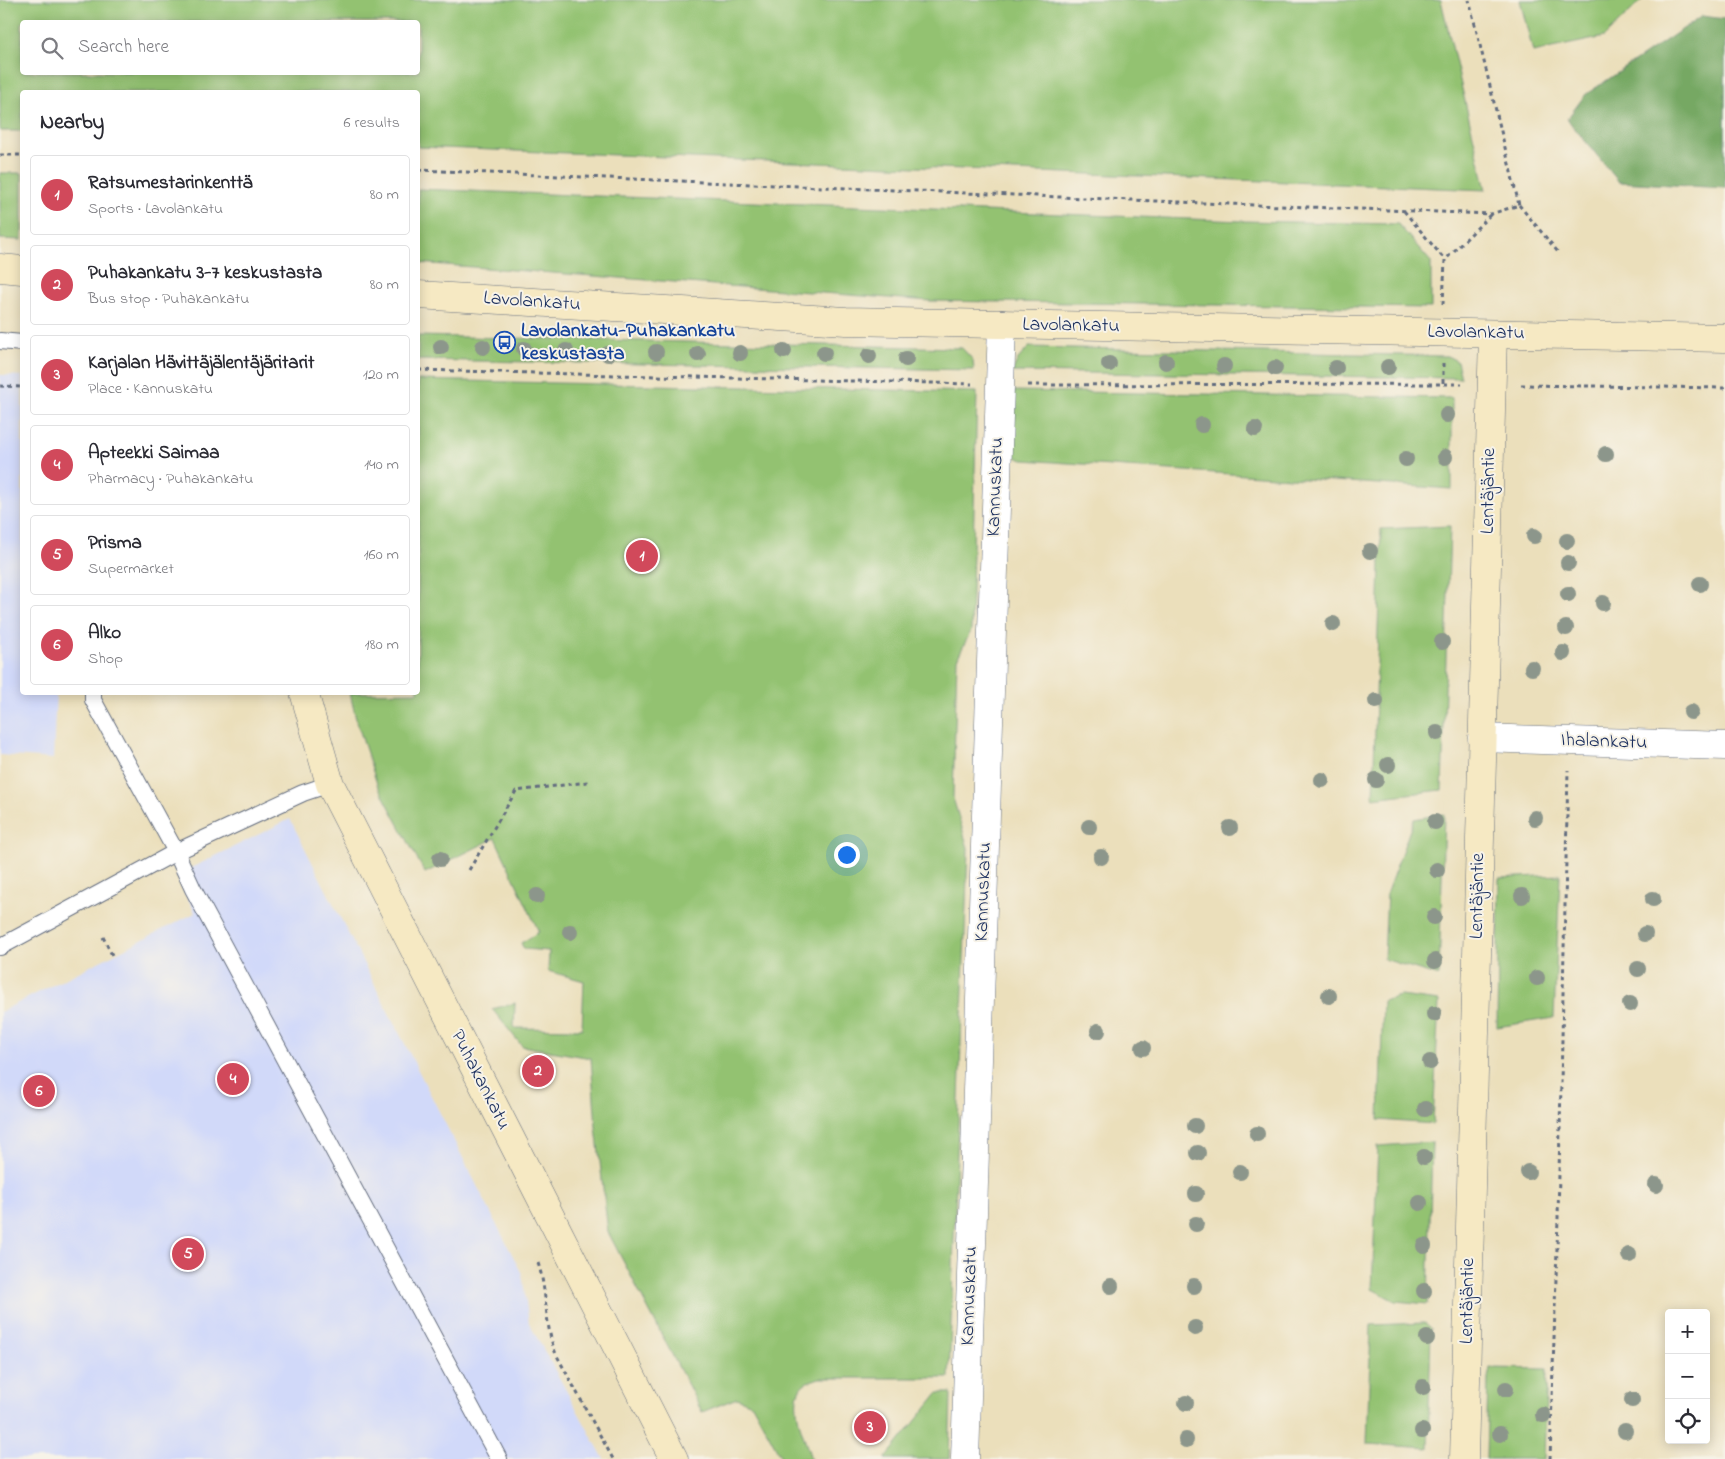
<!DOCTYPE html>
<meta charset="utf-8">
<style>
:root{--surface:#fff;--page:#f2f2f3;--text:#2b2b33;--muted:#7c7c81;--line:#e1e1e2;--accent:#d1495b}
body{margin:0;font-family:"Indie Flower",sans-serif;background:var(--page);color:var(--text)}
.controls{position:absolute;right:15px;bottom:15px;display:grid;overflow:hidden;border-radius:5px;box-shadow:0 2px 12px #0003}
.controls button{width:45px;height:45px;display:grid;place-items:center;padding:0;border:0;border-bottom:1px solid var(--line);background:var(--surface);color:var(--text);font:25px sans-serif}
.you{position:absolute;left:846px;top:854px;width:18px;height:18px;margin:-12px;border:4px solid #fff;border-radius:50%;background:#1a73e8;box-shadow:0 0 0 8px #1a73e833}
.badge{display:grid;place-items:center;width:32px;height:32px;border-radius:50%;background:var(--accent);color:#fff;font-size:16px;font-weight:700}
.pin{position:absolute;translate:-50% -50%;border:2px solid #fff;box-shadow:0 1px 5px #0006}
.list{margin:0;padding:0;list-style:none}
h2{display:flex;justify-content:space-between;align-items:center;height:65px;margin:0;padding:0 20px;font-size:21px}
h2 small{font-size:16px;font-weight:400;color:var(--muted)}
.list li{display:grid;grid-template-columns:32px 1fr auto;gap:15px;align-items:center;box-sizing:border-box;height:80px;margin:0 10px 10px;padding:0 10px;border:1px solid var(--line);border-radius:5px}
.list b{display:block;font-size:19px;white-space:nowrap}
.list p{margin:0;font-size:16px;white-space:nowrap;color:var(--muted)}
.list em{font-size:16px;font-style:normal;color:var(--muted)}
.icon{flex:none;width:28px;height:28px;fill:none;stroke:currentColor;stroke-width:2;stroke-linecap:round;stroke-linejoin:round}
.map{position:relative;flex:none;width:1725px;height:1459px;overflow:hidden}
.search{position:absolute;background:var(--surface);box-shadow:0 2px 12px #0003;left:20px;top:20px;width:400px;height:55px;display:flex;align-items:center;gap:12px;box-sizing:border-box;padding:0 18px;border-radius:5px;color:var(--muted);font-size:19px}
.panel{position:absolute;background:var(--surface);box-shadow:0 2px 12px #0003;left:20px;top:90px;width:400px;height:605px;border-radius:5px}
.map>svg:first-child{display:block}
.built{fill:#d1d9f9}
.green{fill:#93c271;stroke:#577868;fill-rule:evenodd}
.forest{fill:#76a863;stroke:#486c60}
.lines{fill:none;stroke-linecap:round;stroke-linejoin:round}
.lane-casing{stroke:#646d7f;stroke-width:18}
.street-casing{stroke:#646d7f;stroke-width:29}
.secondary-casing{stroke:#646d7f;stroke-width:29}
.path{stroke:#646d7f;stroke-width:3;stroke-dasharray:4 4;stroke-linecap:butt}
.lane{stroke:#fff;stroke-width:16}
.street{stroke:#fff;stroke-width:28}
.secondary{stroke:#f6e9c3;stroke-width:28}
.tree{fill:#8c968b}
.labels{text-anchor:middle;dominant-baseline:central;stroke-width:4;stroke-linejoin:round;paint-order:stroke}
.street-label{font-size:20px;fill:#1b2f5e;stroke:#f7f3e8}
.transit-label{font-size:20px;font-weight:bold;fill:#164399;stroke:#f7f3e8;text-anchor:start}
</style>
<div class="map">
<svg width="1725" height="1459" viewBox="0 0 1725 1459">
<rect width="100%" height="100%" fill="#f7f3e8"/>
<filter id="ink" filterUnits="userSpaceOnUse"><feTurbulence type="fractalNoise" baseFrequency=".02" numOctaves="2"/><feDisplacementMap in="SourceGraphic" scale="10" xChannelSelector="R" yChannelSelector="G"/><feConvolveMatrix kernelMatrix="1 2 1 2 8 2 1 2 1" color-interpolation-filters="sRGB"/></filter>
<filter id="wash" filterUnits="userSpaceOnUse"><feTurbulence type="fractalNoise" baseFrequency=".0096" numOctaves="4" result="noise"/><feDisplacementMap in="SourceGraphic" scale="20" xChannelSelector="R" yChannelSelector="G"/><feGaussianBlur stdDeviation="1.12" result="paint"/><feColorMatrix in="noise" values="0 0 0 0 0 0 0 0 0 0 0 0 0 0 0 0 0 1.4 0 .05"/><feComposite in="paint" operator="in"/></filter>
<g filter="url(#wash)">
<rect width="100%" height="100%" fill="#ebdfbb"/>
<path class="built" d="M0,375L22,376V692L56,693L53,759L0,755Z
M290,819L522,1274L529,1323L604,1459H0V1012L195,913L177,875Z"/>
<path class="green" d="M0,0H1441L1486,190L418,147V92H22V131H0ZM22,22H418V72H22Z
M1520,0H1642L1604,37L1533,52Z
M0,173H22V240L0,239Z
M418,189L1242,221L1398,224L1431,262V308L930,301L418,263Z
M418,336L962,348L973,360L974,370L418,360Z
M1029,347L1447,356L1457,361L1461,378L1012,372L1018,359Z
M418,380L977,392L971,631L957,659L953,798L968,848L949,1378H819C815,1380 808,1381 804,1384C786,1400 806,1440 811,1459H782L752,1404L737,1398L702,1412L608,1232L596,1127L591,1058L522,1046L492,1009L515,1003L514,1028L582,1029L584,981L548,971L549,951L524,949L521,943L539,932L495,838L425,873L377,784L356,719L350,693L418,692Z
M1014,391L1452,398V489L1023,460L1008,454Z
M1450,526L1442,790L1373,798L1381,529Z
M1444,814L1439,976L1384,959L1387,892L1414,819Z
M1560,875L1554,1018L1497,1027L1499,878Z
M1400,996L1439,1001L1433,1124L1379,1120L1383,1001Z
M1432,1142L1428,1304L1395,1301L1372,1289L1378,1146Z
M1425,1323L1431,1328L1428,1448L1367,1444L1371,1325Z
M1490,1368L1547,1369L1544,1459H1486L1488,1378Z
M938,1393H951L949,1459H885Z"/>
<path class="forest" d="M1702,16L1725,19V188L1619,182L1567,119L1585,95Z"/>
</g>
<g filter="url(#ink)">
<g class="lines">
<defs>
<path id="lane" d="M0,341L22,343
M93,692V700L176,852L193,889L499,1459
M0,947L176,852L303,793L330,784"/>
<path id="street" d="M1482,738L1725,746
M965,1459L1002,324"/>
<path id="secondary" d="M0,268L22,270
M418,295L846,321L1725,338
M304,692L330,784L674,1459
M1464,1459L1493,334"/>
</defs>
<use href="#lane" class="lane-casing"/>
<use href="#street" class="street-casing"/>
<use href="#secondary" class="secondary-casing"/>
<path class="path" d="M0,155H22
M418,170L1203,203L1491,214L1519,205L1469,0
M1519,205L1558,252
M1404,211L1445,260
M1443,304L1445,260L1491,214
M1443,363V385
M418,370L972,384
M1028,385L1462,384
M1521,385L1725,388
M0,386L22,387
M469,870L516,791L588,782
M103,937L112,955
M538,1263C548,1293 544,1325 556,1354L613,1459
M1550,1459L1558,1218L1568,770"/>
<use href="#lane" class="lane"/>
<use href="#street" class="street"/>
<use href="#secondary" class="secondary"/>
</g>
<g class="tree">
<circle cx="441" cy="347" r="8"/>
<circle cx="483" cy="347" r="8"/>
<circle cx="524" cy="349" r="8"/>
<circle cx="566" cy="351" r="8"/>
<circle cx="784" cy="351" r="8"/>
<circle cx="656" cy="352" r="8"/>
<circle cx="740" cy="353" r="8"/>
<circle cx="824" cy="353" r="8"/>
<circle cx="608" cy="354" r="8"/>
<circle cx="698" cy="354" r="8"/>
<circle cx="869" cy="356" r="8"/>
<circle cx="906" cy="359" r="8"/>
<circle cx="1166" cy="362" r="8"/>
<circle cx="1109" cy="364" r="8"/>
<circle cx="1224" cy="366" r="8"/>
<circle cx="1388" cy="367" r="8"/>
<circle cx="1275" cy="368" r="8"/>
<circle cx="1336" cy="368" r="8"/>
<circle cx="1447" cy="415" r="8"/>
<circle cx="1202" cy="425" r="8"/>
<circle cx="1255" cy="429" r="8"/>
<circle cx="1606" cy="454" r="8"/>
<circle cx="1445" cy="457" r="8"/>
<circle cx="1406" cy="459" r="8"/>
<circle cx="1534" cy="536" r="8"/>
<circle cx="1567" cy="541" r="8"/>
<circle cx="1370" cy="551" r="8"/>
<circle cx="1568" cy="563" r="8"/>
<circle cx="1700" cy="584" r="8"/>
<circle cx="1568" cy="594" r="8"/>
<circle cx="1603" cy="603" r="8"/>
<circle cx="1333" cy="624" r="8"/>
<circle cx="1566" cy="628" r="8"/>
<circle cx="1442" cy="642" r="8"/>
<circle cx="1563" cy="653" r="8"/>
<circle cx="1532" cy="668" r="8"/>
<circle cx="1376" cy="701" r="8"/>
<circle cx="1691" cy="712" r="8"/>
<circle cx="1437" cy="733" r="8"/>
<circle cx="1388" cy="765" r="8"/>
<circle cx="1322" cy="780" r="8"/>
<circle cx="1376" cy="780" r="8"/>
<circle cx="1535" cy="818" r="8"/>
<circle cx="1435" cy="822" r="8"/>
<circle cx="1089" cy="827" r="8"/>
<circle cx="1230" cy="828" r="8"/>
<circle cx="1101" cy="857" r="8"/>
<circle cx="440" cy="859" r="8"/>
<circle cx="1437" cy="870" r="8"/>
<circle cx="537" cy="896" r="8"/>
<circle cx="1522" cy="896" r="8"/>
<circle cx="1653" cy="899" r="8"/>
<circle cx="1434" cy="917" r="8"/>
<circle cx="570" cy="932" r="8"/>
<circle cx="1645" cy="934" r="8"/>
<circle cx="1435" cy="961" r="8"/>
<circle cx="1638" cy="969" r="8"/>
<circle cx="1537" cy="978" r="8"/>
<circle cx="1329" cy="996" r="8"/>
<circle cx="1630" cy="1004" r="8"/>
<circle cx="1434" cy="1014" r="8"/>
<circle cx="1098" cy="1031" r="8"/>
<circle cx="1143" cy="1048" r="8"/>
<circle cx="1430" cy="1062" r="8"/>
<circle cx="1425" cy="1109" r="8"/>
<circle cx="1195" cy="1126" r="8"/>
<circle cx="1257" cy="1134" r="8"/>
<circle cx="1198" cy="1153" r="8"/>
<circle cx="1424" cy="1157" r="8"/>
<circle cx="1240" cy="1172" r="8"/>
<circle cx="1528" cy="1172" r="8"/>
<circle cx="1656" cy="1185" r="8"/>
<circle cx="1196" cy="1194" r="8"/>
<circle cx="1420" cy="1203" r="8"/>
<circle cx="1196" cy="1224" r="8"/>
<circle cx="1424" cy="1246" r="8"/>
<circle cx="1629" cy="1255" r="8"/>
<circle cx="1111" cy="1286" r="8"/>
<circle cx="1194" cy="1286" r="8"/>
<circle cx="1424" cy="1291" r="8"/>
<circle cx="1195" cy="1328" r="8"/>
<circle cx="1427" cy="1338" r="8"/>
<circle cx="1423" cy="1387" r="8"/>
<circle cx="1506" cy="1389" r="8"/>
<circle cx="1632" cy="1400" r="8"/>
<circle cx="1186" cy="1403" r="8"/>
<circle cx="1543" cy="1415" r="8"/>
<circle cx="1422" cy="1431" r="8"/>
<circle cx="1625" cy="1431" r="8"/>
<circle cx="1500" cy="1434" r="8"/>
<circle cx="1186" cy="1440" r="8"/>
</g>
</g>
<defs>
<symbol id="bus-ring" viewBox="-11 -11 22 22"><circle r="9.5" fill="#f7f3e8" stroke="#1a4fb4" stroke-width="1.5"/><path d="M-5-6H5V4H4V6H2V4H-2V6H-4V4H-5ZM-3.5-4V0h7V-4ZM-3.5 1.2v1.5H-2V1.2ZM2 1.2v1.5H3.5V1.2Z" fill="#1a4fb4"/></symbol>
</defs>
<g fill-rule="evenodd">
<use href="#bus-ring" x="492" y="330" width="25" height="25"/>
</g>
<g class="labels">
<g class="street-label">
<text transform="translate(532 302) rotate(4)">Lavolankatu</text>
<text transform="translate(1071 326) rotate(1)">Lavolankatu</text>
<text transform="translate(1476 333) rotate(1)">Lavolankatu</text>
<text transform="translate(996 487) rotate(-88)">Kannuskatu</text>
<text transform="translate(1489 491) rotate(-89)">Lentäjäntie</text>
<text transform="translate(1604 742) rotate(2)">Ihalankatu</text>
<text transform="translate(984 892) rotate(-88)">Kannuskatu</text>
<text transform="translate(1478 896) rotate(-89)">Lentäjäntie</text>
<text transform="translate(480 1080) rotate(63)">Puhakankatu</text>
<text transform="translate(970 1296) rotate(-88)">Kannuskatu</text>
<text transform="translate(1468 1301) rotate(-89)">Lentäjäntie</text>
</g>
<g class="transit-label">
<text x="521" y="331">Lavolankatu-Puhakankatu<tspan x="521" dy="23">keskustasta</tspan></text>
</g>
</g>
</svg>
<div class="controls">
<button>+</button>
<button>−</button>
<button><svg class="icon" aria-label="locate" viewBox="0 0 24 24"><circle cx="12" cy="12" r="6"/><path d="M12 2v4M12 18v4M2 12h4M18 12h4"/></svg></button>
</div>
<div class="you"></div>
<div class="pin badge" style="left:642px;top:556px">1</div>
<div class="pin badge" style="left:538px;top:1071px">2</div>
<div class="pin badge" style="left:870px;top:1427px">3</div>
<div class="pin badge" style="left:233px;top:1079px">4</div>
<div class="pin badge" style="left:188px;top:1254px">5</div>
<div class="pin badge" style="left:39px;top:1091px">6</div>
<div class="search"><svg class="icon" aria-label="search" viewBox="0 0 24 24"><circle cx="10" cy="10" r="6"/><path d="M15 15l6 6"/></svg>Search here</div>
<section class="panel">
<h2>Nearby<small>6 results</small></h2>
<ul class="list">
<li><span class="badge">1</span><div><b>Ratsumestarinkenttä</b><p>Sports · Lavolankatu</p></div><em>80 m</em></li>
<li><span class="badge">2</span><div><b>Puhakankatu 3-7 keskustasta</b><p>Bus stop · Puhakankatu</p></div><em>80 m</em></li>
<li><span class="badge">3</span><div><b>Karjalan Hävittäjälentäjäritarit</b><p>Place · Kannuskatu</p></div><em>120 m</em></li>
<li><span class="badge">4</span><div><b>Apteekki Saimaa</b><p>Pharmacy · Puhakankatu</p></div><em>140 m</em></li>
<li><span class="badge">5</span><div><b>Prisma</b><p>Supermarket</p></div><em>160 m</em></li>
<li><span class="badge">6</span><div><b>Alko</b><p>Shop</p></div><em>180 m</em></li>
</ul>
</section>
</div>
